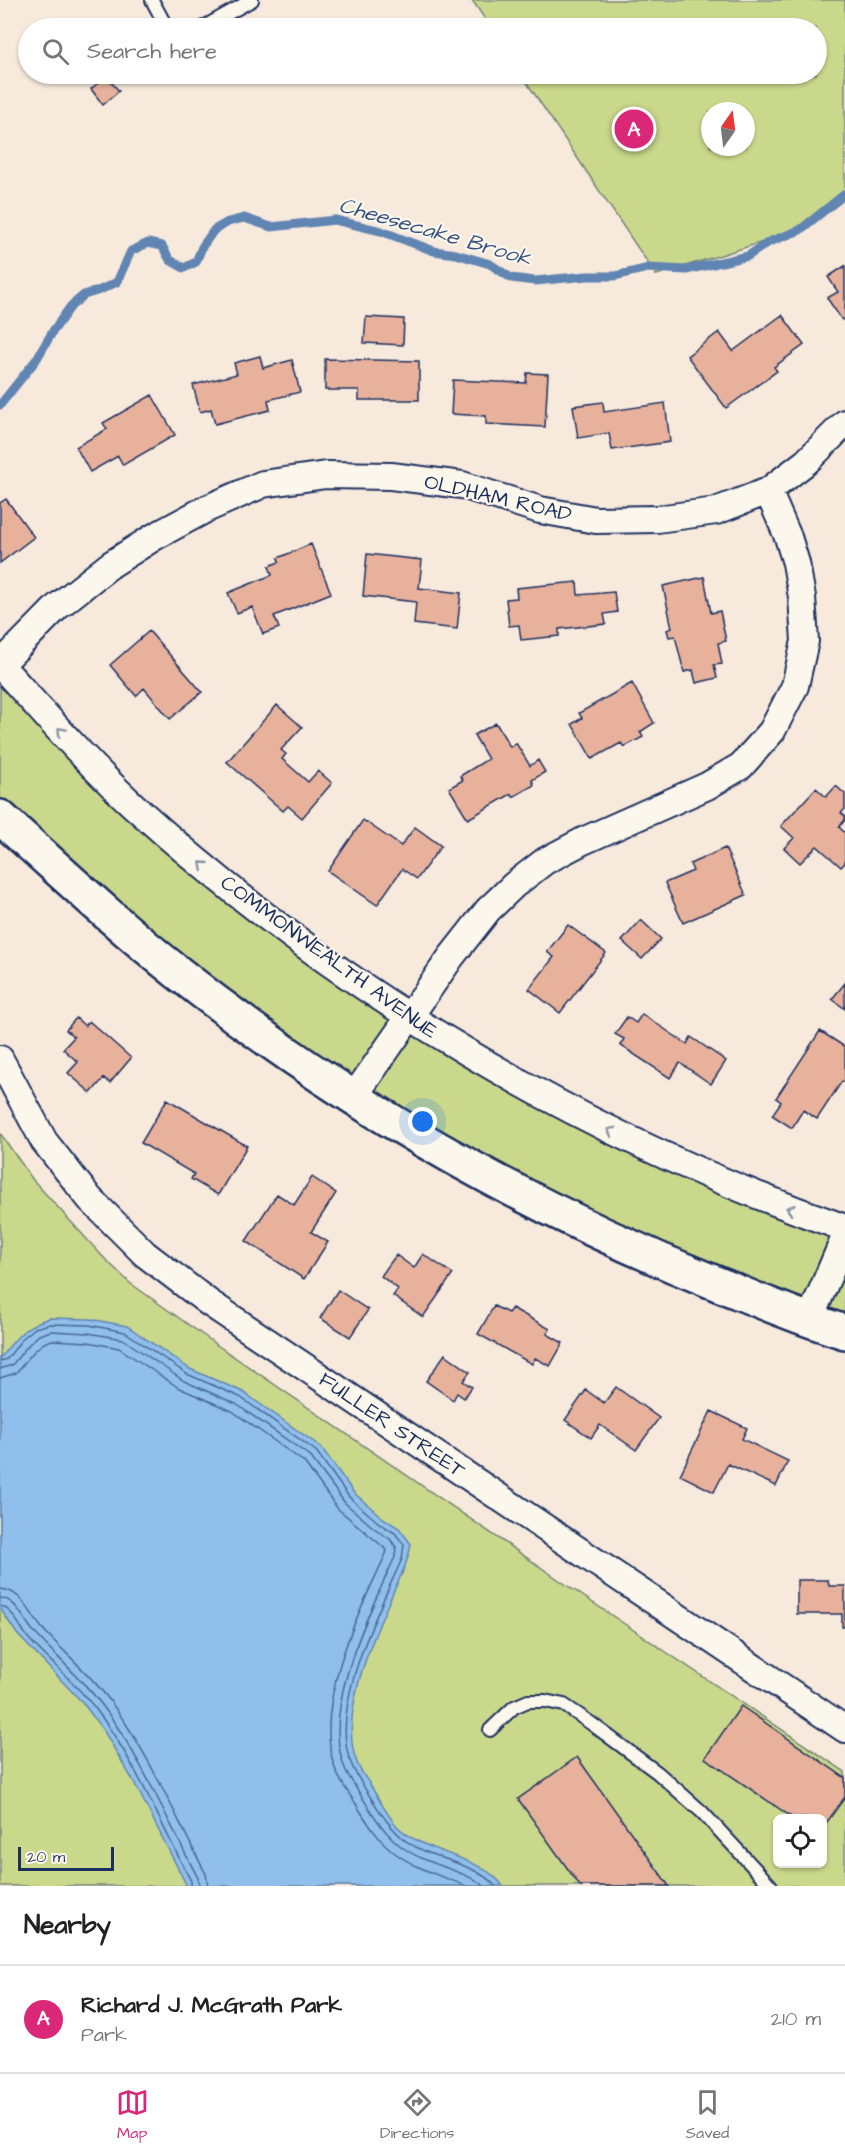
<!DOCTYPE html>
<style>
:root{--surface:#fff;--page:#f2f2f2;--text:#222;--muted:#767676;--line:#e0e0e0;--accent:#db2777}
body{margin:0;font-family:"Architects Daughter",sans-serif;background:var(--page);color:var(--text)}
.controls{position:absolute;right:18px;bottom:18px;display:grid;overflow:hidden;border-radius:9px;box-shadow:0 2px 4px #0004}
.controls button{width:54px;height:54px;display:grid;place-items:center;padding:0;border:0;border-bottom:2px solid var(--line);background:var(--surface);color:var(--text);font:30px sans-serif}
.compass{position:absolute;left:701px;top:102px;width:54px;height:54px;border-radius:50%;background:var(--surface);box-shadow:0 2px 4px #0004;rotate:14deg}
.scale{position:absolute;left:18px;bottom:15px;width:96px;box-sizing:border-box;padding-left:6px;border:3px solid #1b2f5e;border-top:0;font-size:16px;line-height:21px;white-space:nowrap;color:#1b2f5e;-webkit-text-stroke:4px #fbf7ec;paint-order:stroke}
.you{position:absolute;left:423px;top:1122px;width:21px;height:21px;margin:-15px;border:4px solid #fff;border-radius:50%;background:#1a73e8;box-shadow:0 0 0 9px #1a73e833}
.badge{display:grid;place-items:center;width:39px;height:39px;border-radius:50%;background:var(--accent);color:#fff;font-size:20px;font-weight:700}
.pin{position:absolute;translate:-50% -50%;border:3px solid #fff;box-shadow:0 2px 6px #0006}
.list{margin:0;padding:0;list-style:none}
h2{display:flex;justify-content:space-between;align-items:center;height:78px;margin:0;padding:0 24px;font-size:26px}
h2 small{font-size:20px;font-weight:400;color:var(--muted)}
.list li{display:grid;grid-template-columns:39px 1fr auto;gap:18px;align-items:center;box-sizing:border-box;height:108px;padding:0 24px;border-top:2px solid var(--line)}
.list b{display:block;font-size:22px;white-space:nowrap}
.list p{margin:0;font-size:20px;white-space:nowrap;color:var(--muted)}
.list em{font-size:20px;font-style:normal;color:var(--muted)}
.icon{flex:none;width:33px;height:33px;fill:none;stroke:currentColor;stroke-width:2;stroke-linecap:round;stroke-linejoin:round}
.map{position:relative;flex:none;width:845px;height:1886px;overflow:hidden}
.search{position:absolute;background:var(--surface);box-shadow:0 2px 4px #0004;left:18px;right:18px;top:18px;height:66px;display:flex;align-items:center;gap:15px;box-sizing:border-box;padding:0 21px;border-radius:33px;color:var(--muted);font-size:22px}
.sheet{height:186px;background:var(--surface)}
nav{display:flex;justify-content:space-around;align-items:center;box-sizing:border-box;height:84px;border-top:2px solid var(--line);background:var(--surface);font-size:16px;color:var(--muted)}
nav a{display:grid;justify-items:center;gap:3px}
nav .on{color:var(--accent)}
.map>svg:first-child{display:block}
.green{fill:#cad88c;stroke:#728475;stroke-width:1.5;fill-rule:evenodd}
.water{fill:#90bfeb;stroke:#6185b3;stroke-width:1.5}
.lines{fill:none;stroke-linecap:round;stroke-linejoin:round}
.shore{stroke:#4a6996;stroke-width:1.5}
.stream{stroke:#6185b3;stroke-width:9}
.building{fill:#e7b19c;stroke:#1b2f5e;stroke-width:1.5}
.lane-casing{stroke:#1b2f5e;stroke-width:16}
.street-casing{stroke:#1b2f5e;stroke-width:30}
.primary-casing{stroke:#1b2f5e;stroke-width:38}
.lane{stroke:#fbf7ec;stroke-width:12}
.street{stroke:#fbf7ec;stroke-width:26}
.primary{stroke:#fbf7ec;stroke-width:33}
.oneway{stroke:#8b93a5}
.labels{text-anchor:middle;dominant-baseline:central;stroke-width:4.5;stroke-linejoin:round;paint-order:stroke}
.street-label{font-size:21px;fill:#1b2f5e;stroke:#fbf7ec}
.water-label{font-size:22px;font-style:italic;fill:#385381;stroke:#fbf7ec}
</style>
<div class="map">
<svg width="845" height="1886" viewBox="0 0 845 1886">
<rect width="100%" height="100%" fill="#f7e9dc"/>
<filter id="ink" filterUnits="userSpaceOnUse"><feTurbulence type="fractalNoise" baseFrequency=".0167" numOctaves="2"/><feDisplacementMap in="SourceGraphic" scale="12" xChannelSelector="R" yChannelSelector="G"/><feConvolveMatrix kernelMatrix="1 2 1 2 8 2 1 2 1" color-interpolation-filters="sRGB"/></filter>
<g filter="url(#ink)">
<path class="green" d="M472,0H845V194L811,222L789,234L656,275L521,74H816V28H491ZM710,111H746V147H710Z
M0,665L134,806L498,1070L845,1228V1332L353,1098L0,817Z
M0,1133L33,1180L104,1258L130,1283L217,1345L568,1586L845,1772V1886H0ZM778,1818H822V1864H778Z"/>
<path class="water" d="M50,1318L90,1319L127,1326L190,1369L243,1392L321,1447L354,1493L383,1518L399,1528L411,1544C408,1563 400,1577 392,1595C373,1638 339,1713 356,1760C359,1770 367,1779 372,1788C380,1801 387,1815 397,1826C425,1855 481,1855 503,1886H187L134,1782L105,1733L83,1703L17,1634L0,1608V1358C16,1338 24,1325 50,1318Z"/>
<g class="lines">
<path class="shore" d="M0,1361L7,1359L23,1338L35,1328L50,1324L89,1325L125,1332L187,1374L240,1397L316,1451L349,1497L379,1523L395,1533L404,1545L402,1559C379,1610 328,1708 351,1763C355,1774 363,1785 369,1795C380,1812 390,1828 406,1841C432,1860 475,1862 495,1886
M0,1369L12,1365L29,1344L39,1335L51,1331L88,1333L123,1339L184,1381L236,1404L310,1456L345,1503L374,1528L390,1539L396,1547L395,1557C370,1611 321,1707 344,1766C348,1777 356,1787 362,1797C374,1816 384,1833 402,1847C426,1865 460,1868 484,1886
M0,1378L16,1373L35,1350L44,1343L52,1340L88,1342L119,1348L179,1388L232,1411L304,1462L338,1509L387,1550L386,1554C359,1611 312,1705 335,1768C339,1781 349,1793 356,1804C368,1824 380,1843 399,1856C420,1870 444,1877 466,1886
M0,1589C22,1590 29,1613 42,1628C65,1654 93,1676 113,1705C151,1757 176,1818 206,1874L208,1886
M0,1598C17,1599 24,1621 34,1632C57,1658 85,1681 105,1709C143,1761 168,1822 198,1878L199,1886
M0,1606C12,1607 21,1630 29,1639C52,1664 78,1685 98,1712C137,1764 161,1825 191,1881V1886"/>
<path class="stream" d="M0,405L36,360L53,331L71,306L84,295L100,290L117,282L131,251L148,243L162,246L170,260L184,268L196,262L202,247L214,230L228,222L244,218L271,227L335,220L381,231L434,251L456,254L490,264L511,278L535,281L587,276H615L648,268L686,270L748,256L769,242L800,230L845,194"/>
</g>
<path class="building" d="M106,76L119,91L103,105L91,89Z
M845,266V318L842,320L827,298L838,292L828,277Z
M782,315L804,345L774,367L777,371L726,408L687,356L719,332L733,351Z
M366,317L404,319L403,345L364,343Z
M260,356L263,368L292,360L300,392L268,400L270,410L215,424L211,409L200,412L193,385L237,374L234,363Z
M325,359L419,361V400H359V390H325Z
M527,373L548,374L545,427L486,424V416L451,414L453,380L526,383Z
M152,395L175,435L123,465L118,456L90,472L76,447L107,429L103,423Z
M603,402L604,412L665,403L670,442L612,450L609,433L578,438L573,406Z
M6,499L34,537L0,563V503Z
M311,544L331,593L274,616L279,628L263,634L252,607L237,613L228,593L272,575L269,566L279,562L278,558Z
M367,554L422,560L419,588L461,593L457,629L414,624L416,602L363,596Z
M704,577L711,613L720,611L726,641L718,643L722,664L714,665L717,678L696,683L693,670L684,672L675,636L669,637L667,630L672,628L663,586Z
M577,582L578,595L614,592L617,612L604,614L606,624L559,629V636L521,640L519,625L509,626L506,599L517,598L516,588Z
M149,631L202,692L170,719L144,688L136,696L110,665Z
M632,683L654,723L640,732L643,737L624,747L621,743L592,759L572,724L582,718L579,713Z
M277,705L302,727L281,750L286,754L282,759L308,782L318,771L332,783L302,818L288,806L283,811L227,762Z
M496,723L510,747L516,743L530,766L538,760L545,772L532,780L534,785L513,797L511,794L468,819L449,788L463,780L460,776L488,759L474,735Z
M836,786L845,794V809L841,813L845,816V820L839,827L845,833V863L841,867L817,846L800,863L784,848L794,838L781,826L816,788L826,797Z
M363,820L401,846L415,827L441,846L417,879L402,869L377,905L328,871Z
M725,848L746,895L683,923L665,883L693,871L690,864Z
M641,920L661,939L642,959L622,941Z
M568,925L606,953L560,1013L529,989L554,957L547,952Z
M845,983V1009L832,999Z
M642,1014L687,1044L691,1037L726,1061L711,1084L680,1063L670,1078L620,1045L624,1039L615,1034L627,1017L636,1023Z
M76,1018L85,1026L89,1021L131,1058L110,1083L104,1078L91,1093L68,1073L78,1062L63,1049L74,1037L66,1030Z
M820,1031L845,1047V1083L842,1081L817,1119L803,1110L792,1128L772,1115L781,1102L776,1098Z
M167,1099L247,1146L218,1195L191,1179L194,1174L141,1143Z
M312,1177L336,1193L311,1232L328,1242L304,1279L246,1241L277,1194L294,1205Z
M423,1254L453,1274L423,1317L393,1296L398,1289L381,1276L396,1255L414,1268Z
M338,1290L368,1310L350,1337L320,1318Z
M494,1306L508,1313L512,1308L550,1329L547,1334L563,1343L550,1366L535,1358L532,1364L478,1334Z
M445,1354L470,1372L463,1381L472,1387L464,1398L457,1393L453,1400L426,1381Z
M616,1387L659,1418L636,1450L600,1425L591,1438L565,1420L586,1390L604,1403Z
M711,1411L747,1428L742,1439L788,1461L776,1486L728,1464L714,1492L680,1475Z
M797,1580H828L829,1586H845V1627H842V1614H797Z
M741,1706L845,1778V1797L822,1829V1818H793L705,1758Z
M577,1757L669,1886H580L518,1799Z"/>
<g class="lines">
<defs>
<path id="lane" d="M152,0L167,28
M202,28L252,0
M490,1730L514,1707L528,1701H545L564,1705L592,1724L658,1773L702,1812L771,1886"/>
<path id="street" d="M0,665C44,713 87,763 135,807C340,993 584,1137 845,1228
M0,665L57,607L110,565L154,537L206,509L263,484L326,475L391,476L462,485L540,510L596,520L657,519L716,511L768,491L806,462L845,423
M0,1059L44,1141L90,1199L145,1254L208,1302L845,1729
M353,1098L451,957L488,910L514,885L545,861L583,841L707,786L741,766L772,731L795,686L805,641L802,597L796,563L788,537L768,491
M809,1321L845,1237"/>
<path id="primary" d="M0,817C58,869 116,924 177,972C343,1103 523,1206 718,1284C760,1301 802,1319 845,1332"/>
</defs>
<use href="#lane" class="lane-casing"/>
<use href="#street" class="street-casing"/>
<use href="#primary" class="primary-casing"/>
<use href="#lane" class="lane"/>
<use href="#street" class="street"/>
<use href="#primary" class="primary"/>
</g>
<defs><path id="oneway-chevron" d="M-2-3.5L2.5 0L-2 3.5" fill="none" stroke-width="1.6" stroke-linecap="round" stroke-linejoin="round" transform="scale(1.5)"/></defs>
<g class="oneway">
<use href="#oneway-chevron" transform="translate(61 731) rotate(-133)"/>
<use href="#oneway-chevron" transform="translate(203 865) rotate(-139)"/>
<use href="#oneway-chevron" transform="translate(611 1131) rotate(-154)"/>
<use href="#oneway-chevron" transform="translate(790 1209) rotate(-161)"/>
</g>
</g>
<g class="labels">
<g class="street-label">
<text transform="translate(498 498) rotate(13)">OLDHAM ROAD</text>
<text transform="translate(329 957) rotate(36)">COMMONWEALTH AVENUE</text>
<text transform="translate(392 1425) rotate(34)">FULLER STREET</text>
</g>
<g class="water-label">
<text transform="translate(435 232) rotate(16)">Cheesecake Brook</text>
</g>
</g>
</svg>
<div class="controls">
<button><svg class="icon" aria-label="locate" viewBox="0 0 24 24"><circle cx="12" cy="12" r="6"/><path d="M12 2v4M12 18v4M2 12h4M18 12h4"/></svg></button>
</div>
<svg class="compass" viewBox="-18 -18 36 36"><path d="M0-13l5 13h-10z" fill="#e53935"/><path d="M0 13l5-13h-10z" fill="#767676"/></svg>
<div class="scale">20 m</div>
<div class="you"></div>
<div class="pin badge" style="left:634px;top:129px">A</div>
<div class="search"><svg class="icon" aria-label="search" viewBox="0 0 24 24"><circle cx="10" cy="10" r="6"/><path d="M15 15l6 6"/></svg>Search here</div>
</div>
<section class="sheet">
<h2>Nearby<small></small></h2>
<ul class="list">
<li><span class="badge">A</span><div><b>Richard J. McGrath Park</b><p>Park</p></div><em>210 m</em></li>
</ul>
</section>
<nav>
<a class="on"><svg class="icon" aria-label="map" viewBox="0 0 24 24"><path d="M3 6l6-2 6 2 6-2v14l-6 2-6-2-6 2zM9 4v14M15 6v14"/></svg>Map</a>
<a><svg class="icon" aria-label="directions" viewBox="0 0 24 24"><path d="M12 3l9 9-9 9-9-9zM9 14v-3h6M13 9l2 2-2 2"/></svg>Directions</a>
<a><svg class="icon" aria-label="saved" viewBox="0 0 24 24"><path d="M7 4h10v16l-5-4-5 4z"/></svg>Saved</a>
</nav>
